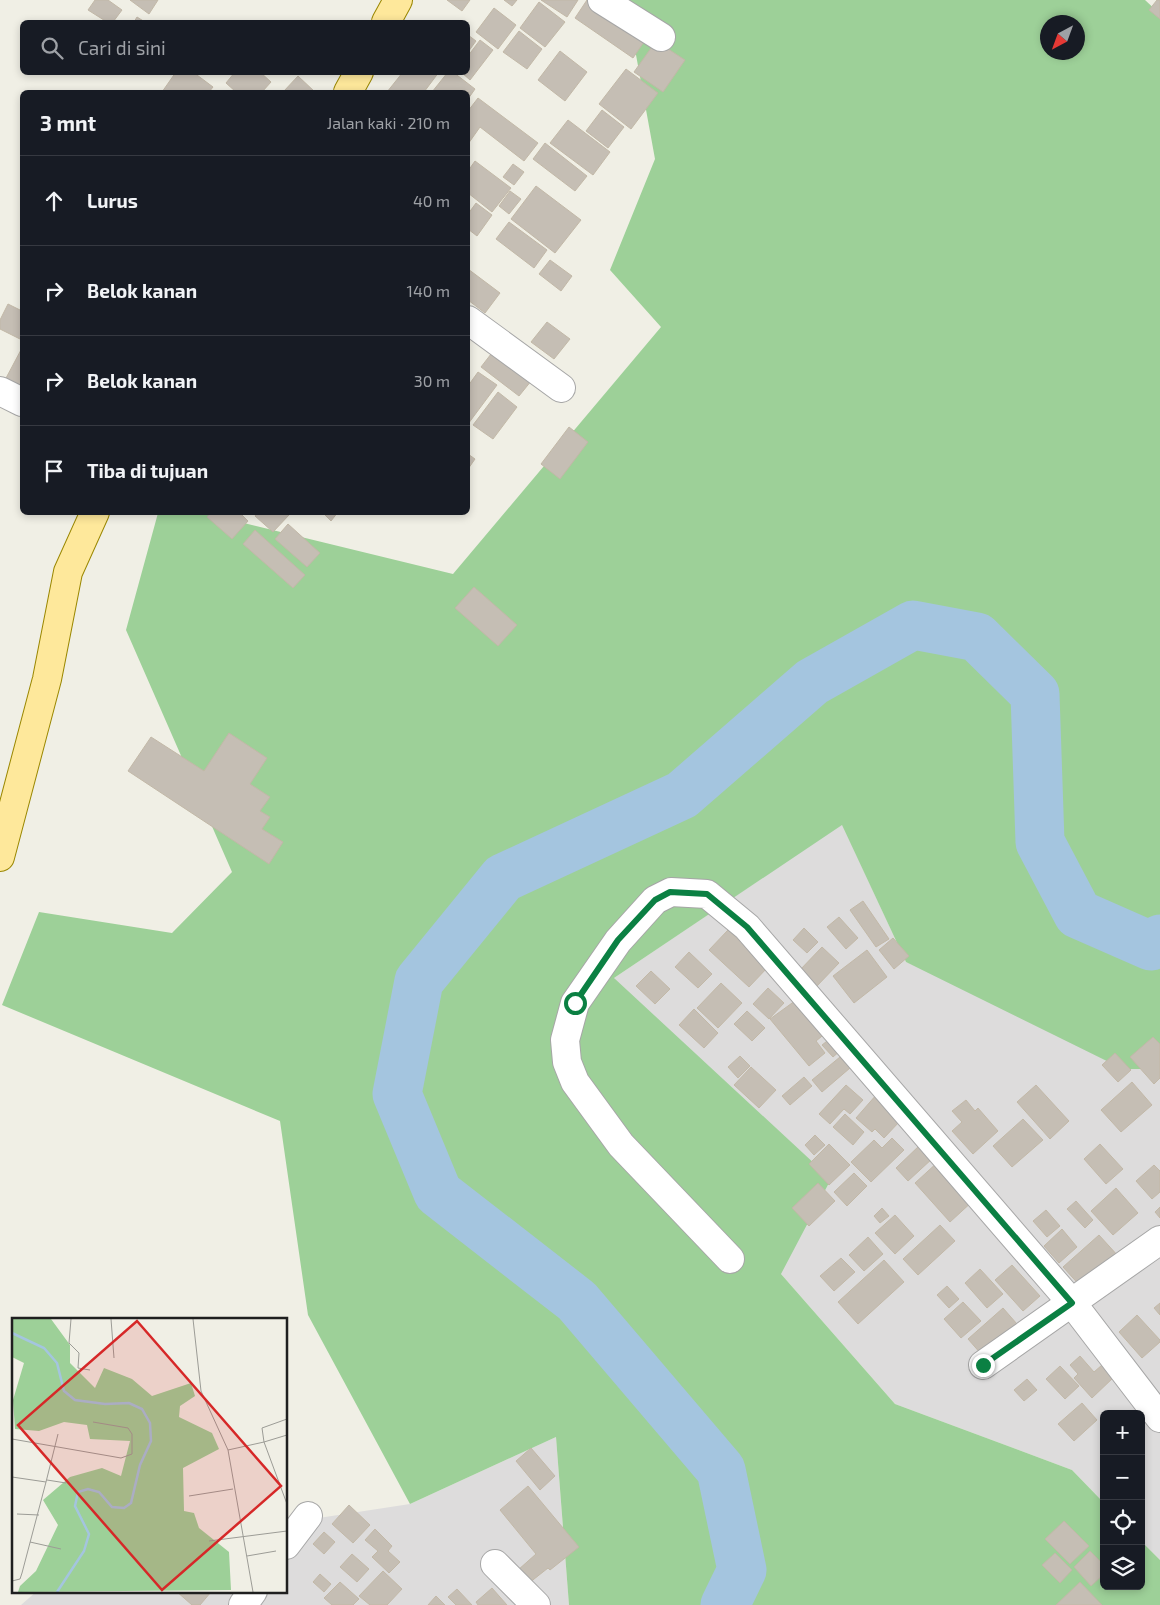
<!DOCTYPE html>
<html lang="id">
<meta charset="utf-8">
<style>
:root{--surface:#171b24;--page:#20242c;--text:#f1f3f6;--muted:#9ea1a6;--line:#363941}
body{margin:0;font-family:"Exo 2",sans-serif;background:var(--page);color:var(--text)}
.controls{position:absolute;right:15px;bottom:15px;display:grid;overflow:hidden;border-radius:8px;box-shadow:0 2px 8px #0003}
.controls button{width:45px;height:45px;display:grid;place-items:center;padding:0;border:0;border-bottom:1px solid var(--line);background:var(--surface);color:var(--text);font:25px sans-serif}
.compass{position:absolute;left:1040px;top:15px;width:45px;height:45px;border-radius:50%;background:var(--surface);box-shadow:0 2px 8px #0003;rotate:221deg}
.stop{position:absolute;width:15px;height:15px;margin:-11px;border:4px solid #0b8043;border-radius:50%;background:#fff}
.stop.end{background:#0b8043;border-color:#fff;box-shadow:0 1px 5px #0008}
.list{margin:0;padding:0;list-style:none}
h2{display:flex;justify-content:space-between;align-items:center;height:65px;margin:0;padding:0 20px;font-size:21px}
h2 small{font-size:16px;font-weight:400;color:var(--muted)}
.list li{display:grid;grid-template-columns:32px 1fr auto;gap:15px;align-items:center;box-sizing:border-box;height:90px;padding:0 20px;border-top:1px solid var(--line)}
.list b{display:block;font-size:19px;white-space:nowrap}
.list em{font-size:16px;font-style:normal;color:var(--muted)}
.icon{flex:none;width:28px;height:28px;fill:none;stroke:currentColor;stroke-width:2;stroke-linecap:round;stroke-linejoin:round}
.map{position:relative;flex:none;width:1160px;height:1605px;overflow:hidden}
.search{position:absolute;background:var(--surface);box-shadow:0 2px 8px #0003;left:20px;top:20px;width:450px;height:55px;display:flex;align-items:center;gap:12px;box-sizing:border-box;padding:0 18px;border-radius:8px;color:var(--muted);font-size:19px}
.panel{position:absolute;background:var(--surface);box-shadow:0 2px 8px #0003;left:20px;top:90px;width:450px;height:425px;border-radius:8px}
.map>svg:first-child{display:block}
.residential{fill:#dddcdc}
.forest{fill:#9dd098;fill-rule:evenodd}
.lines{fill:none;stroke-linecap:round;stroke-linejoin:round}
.river{stroke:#a4c5df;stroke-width:49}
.building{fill:#c5beb4;stroke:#c2b8a7}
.minor-casing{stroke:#a6a6a6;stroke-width:30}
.major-casing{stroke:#9a8700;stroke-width:30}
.minor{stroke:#fff;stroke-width:28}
.major{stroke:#fee89b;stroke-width:28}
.route{stroke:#0b8043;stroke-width:6}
.inset-river{fill:none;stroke:#a4c5df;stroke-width:2.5}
.inset-road{fill:none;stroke:#9c9c96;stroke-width:1}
.view{fill:#d62828;fill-opacity:0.15;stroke:#d62828;stroke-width:2.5}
.inset-edge{fill:none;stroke:#1f1f1f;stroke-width:2.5}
</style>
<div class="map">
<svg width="1160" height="1605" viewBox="0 0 1160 1605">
<rect width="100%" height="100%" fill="#f0efe5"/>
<path class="residential" d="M842,824L906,962L1160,1069V1560L1141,1541V1414H1104V1503L1072,1470L895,1404L781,1274L614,978Z
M556,1437L569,1605H21L37,1591H286V1523L410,1504Z"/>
<path class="forest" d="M626,0H1145L1160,14V1069H1123L906,962L842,825L614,978L831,1179L781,1274L895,1404L1072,1470L1104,1503V1586H1141V1541L1160,1560V1605H569L556,1437L410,1504L308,1315L280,1121L2,1005L39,912L172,933L232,872L126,630L158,513H203L453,574L661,327L610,270L655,159ZM1048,22H1078V52H1048Z"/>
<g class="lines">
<path class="river" d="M725,1605L742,1570L721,1470L577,1301L438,1193L397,1094L419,981L503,878L682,795L812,682L913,625L977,637L1035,694L1040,842L1078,914L1151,946L1160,939"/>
</g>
<path class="building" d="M95,0H108L122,10L113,22H107L88,10Z
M130,0H158L149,14Z
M447,0H470L462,11Z
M504,0H517L512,6Z
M541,0H578L567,17Z
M587,0H596L648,36L633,58L575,18Z
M1157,0H1160V19L1149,10Z
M539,2L565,22L545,47L520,28Z
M494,8L516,25L498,49L476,32Z
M137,17L145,22H134Z
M519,31L542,49L527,69L503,52Z
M468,35L476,41L468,52Z
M480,40L493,50L470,80L461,72H468V56Z
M656,41L685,60L663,92L634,72Z
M560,51L587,72L565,101L538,80Z
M626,69L658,93L631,129L599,104Z
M176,72H193L213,87L209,92H162Z
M235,72H260L271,82L262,92H236L226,83Z
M403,72H439L424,92H387Z
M448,72H453L475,89L468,99V92H432Z
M298,76L315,92H285L284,91Z
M478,98L538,143L524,161L480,127L468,144V111Z
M602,110L624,127L608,148L586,131Z
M568,120L610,152L593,175L550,143Z
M545,143L587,176L575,191L533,159Z
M475,161L511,188L492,212L468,193V171Z
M513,164L524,172L514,185L503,177Z
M536,186L581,220L555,253L511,219Z
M510,191L521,199L509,214L499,206Z
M476,203L492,215L477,236L468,229V214Z
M509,222L547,250L534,268L496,239Z
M550,260L572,276L561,291L539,274Z
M468,269L500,293L485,313L468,300Z
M8,304L22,311V340L0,329V320Z
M547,322L570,339L554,359L531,342Z
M498,345L536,375L519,396L481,367Z
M22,348V389L5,380Z
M478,372L497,385L468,424V386Z
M498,392L517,407L493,439L473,425Z
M569,427L588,442L560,479L541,464Z
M468,454L475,459L468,469Z
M211,512H239L248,521L232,539L207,517Z
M258,512H286L289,515L273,532L255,516Z
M322,512H338L331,521Z
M288,524L320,553L307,567L275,539Z
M255,530L305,575L293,588L243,544Z
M474,587L517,625L498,646L455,608Z
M229,733L267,758L250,784L270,797L260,811L270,817L262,829L283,842L269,864L128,771L151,737L204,771Z
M863,901L889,939L876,947L850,910Z
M839,917L858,938L846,949L827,927Z
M804,928L818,942L807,953L793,940Z
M728,930L768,967L749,987L709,950Z
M893,938L909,956L894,969L879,950Z
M822,947L839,963L816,987L799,971Z
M867,950L887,977L854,1003L833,976Z
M689,952L712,974L698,988L675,967Z
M651,971L670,989L655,1004L636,986Z
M721,983L742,1003L718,1028L697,1008Z
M768,988L784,1003L769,1019L753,1004Z
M799,998L827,1032L816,1041L825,1053L809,1066L770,1019Z
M694,1009L718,1033L704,1048L679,1025Z
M747,1011L765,1028L752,1041L734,1024Z
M1153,1037L1160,1044V1078L1154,1084L1130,1057Z
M831,1038L841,1050L833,1057L822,1045Z
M1115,1053L1131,1070L1118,1082L1102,1065Z
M740,1056L750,1066L738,1078L728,1067Z
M840,1057L850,1068L822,1092L812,1080Z
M751,1067L776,1090L759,1108L734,1085Z
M804,1077L812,1086L790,1105L782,1096Z
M1132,1082L1152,1105L1121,1132L1101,1110Z
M846,1085L863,1100L850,1114L844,1109L830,1124L819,1114Z
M1036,1085L1069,1121L1050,1139L1017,1102Z
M877,1094L900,1121L884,1138L875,1129L872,1132L856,1118Z
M966,1100L975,1111L978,1108L998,1131L973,1154L952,1131L962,1122L952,1111Z
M845,1114L864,1132L853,1145L833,1127Z
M1023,1119L1043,1140L1012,1167L993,1146Z
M815,1135L825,1145L814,1155L805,1145Z
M892,1138L904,1150L871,1182L851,1162L874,1140L882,1148Z
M829,1144L850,1165L829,1185L809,1164Z
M921,1144L933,1158L908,1181L896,1168Z
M1100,1144L1123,1169L1106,1184L1084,1159Z
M939,1161L974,1200L950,1222L915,1183Z
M1154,1165L1160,1171V1192L1152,1199L1136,1181Z
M854,1173L867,1186L847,1206L834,1192Z
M818,1183L835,1201L809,1226L792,1208Z
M1116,1188L1138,1213L1113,1235L1091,1211Z
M1076,1201L1093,1220L1085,1228L1067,1209Z
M1160,1207V1218L1155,1212Z
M882,1208L889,1216L880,1223L874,1216Z
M1046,1210L1060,1226L1047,1237L1033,1221Z
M895,1215L914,1236L895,1254L875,1233Z
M940,1225L955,1241L918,1275L903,1259Z
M1062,1229L1077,1247L1059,1263L1044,1246Z
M1099,1235L1119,1257L1083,1289L1063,1267Z
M868,1237L883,1254L864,1271L849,1255Z
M841,1258L855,1272L834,1291L820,1276Z
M884,1260L904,1282L858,1324L838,1302Z
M1012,1265L1040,1296L1023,1311L995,1280Z
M980,1269L1003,1294L987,1308L965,1283Z
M947,1286L959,1299L949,1308L937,1295Z
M963,1302L981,1321L961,1338L944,1319Z
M1160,1303V1315L1154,1308Z
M1003,1308L1017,1324L982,1355L968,1339Z
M1137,1315L1160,1340V1342L1142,1358L1119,1332Z
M1080,1356L1094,1372L1102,1365L1114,1377L1092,1398L1074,1378L1078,1374L1070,1365Z
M1060,1366L1079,1386L1065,1399L1046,1379Z
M1027,1379L1037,1390L1024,1401L1014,1390Z
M1082,1403L1097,1420L1074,1441L1058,1424Z
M531,1448L555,1476L540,1490L516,1461Z
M528,1486L579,1547L550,1570L548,1568L529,1583L518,1570L536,1554L500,1510Z
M349,1505L370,1525L353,1543L332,1524Z
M1064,1521L1089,1546L1070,1564L1045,1539Z
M375,1529L392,1546L388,1551L400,1562L389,1573L372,1557L378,1551L365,1540Z
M324,1532L335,1542L324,1554L313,1544Z
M1090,1551L1104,1565V1574L1091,1586L1074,1567Z
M1055,1553L1072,1570L1060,1583L1042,1565Z
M352,1554L369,1569L357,1582L340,1567Z
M383,1571L402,1589L387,1605H370L359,1596Z
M320,1574L331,1584L324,1592L313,1582Z
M340,1582L359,1599L353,1605H332L324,1598Z
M1080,1582L1102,1605H1056Z
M492,1588L507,1605H478L476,1602Z
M457,1589L472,1605H456L448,1597Z
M176,1591H210L211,1592L200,1605H192Z
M436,1596L445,1605H428Z"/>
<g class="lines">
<defs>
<path id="minor" d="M602,0L661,37
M468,320L561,388
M0,391L22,402
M730,1259L621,1145L575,1082L567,1062L565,1040L575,1003L618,941L655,900L671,892L707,894L747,927L1072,1303L1160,1418
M983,1365L1160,1240
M286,1545L308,1516
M495,1564L536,1605
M243,1605L253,1591"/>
<path id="major" d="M386,22L398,0
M348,92L359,72
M0,857L47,679L68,572L95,512"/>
</defs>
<use href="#minor" class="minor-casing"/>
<use href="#major" class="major-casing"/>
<use href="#minor" class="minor"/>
<use href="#major" class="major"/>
</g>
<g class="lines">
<path class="route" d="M575,1003L618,940L655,900L670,892L707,894L747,927L1072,1303L983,1365"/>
</g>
<g transform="translate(12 1318)">
<rect width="275" height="275" fill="#f0efe5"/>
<path d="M0,1H39L58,27V45L83,70L92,50L120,61L140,78L179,65L183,78L168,88L167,99L200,115L207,131L171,150L172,193L182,195L187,210L217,234L219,272L6,274L8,268L24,253L46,207L31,182L58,159L90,150L109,158L118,123L78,121L75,107L52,104L27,113L3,111L1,82L12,45L0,39Z" fill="#9dd098"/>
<path class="inset-river" d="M0,15L32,30L45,45L52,73L63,82L93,86L117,85L130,91L138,105L139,123L128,147L119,185L112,190L100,189L87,174L76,171L66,174L63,188L77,216L72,233L45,274"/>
<path class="inset-road" d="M59,1L57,25L67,35L66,50L78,52M99,1L102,40M181,1L189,73L216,132L241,274M275,101L250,110L252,124L275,117M0,121L109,140L120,136V116L116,110L81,104M216,132L252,124L275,186M0,159L34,164L46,116M35,162L54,165M177,178L221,171M5,196L27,197M197,223L275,213M18,224L49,231M235,238L264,233M0,263L8,261L10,255L34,164"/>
<path class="view" d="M125,3L269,168L150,272L6,107Z"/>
<rect width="275" height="275" class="inset-edge"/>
</g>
</svg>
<div class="controls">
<button>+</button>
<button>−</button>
<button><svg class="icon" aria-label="locate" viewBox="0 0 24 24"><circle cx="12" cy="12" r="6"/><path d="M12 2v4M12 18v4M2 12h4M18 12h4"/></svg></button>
<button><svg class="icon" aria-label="layers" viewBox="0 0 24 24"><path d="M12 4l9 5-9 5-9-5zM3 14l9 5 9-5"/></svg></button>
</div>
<svg class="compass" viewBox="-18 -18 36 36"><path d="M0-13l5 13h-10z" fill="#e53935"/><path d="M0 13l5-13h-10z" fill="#9ea1a6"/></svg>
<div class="stop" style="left:575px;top:1003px"></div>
<div class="stop end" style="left:983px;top:1365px"></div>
<div class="search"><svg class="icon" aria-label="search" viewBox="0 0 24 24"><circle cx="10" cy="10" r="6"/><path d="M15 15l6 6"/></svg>Cari di sini</div>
<section class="panel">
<h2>3 mnt<small>Jalan kaki · 210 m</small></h2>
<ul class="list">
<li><svg class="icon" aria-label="ahead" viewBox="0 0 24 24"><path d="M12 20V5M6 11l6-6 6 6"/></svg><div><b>Lurus</b></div><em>40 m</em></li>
<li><svg class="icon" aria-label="right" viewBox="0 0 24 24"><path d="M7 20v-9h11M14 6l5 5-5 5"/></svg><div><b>Belok kanan</b></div><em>140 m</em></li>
<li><svg class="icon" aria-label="right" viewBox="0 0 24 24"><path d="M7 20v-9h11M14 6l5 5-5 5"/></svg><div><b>Belok kanan</b></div><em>30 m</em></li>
<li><svg class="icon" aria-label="arrive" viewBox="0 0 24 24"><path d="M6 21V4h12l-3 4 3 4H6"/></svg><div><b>Tiba di tujuan</b></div></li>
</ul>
</section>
</div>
